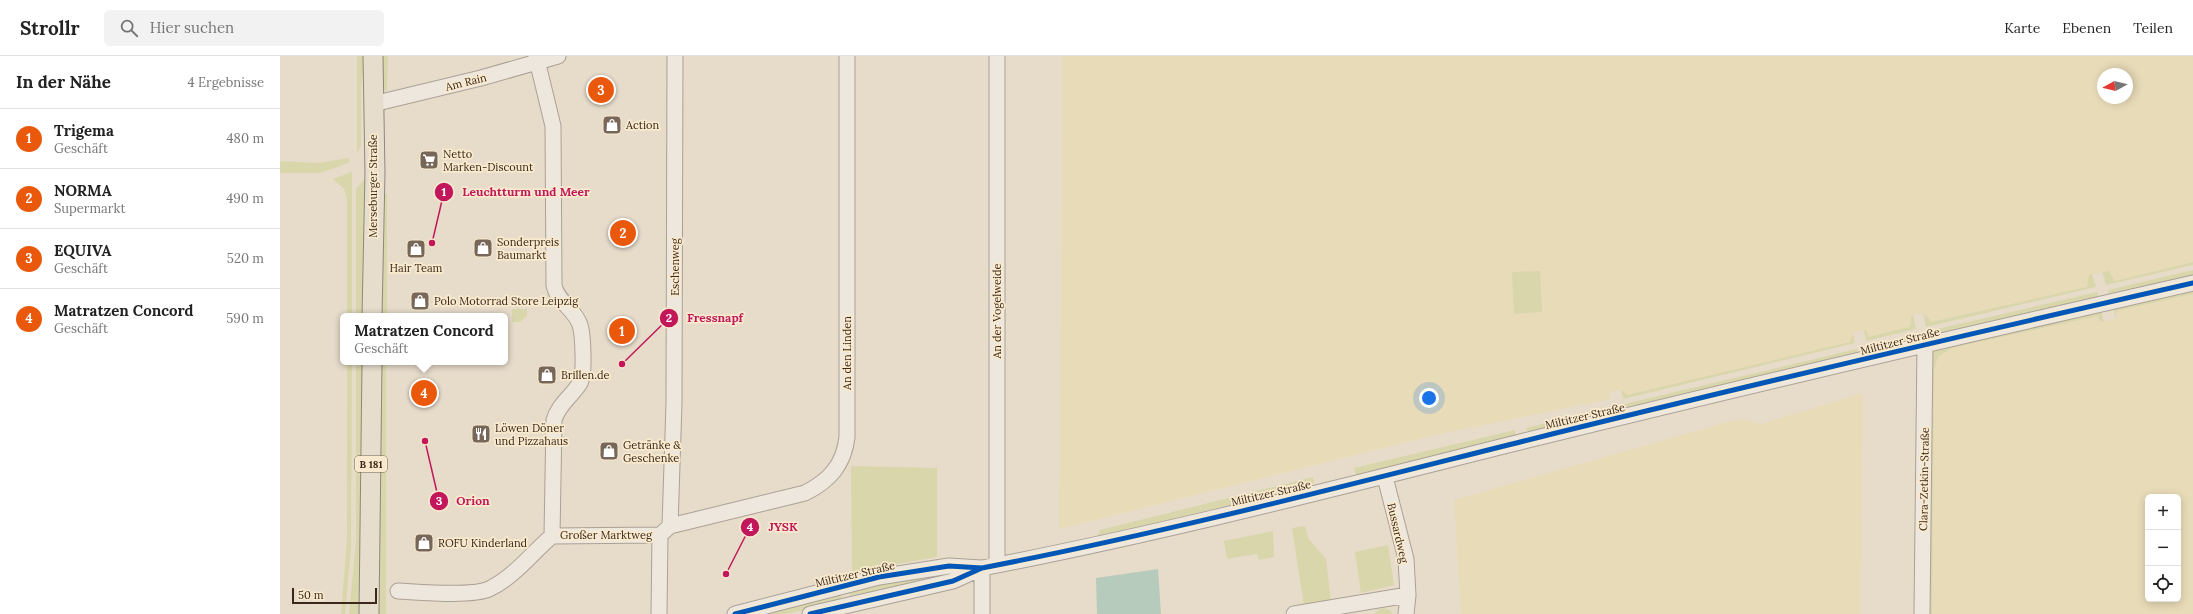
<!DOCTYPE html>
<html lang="de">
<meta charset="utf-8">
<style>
:root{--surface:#fff;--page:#f2f2f2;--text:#222;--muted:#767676;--line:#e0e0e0;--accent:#ea580c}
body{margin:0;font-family:Lora,serif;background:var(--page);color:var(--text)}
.controls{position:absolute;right:12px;bottom:12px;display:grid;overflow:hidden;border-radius:6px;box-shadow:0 2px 10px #0003}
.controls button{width:36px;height:36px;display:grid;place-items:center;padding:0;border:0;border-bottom:1px solid var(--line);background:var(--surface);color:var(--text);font:20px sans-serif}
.compass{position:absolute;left:1817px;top:12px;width:36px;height:36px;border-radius:50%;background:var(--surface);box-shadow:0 2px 10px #0003;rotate:262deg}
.scale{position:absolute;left:12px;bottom:10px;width:85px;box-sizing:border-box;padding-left:4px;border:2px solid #3b281b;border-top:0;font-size:11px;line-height:14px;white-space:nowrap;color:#3b281b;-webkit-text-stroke:3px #f9eace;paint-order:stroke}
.you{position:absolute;left:1149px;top:342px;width:14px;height:14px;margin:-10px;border:3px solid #fff;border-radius:50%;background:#1a73e8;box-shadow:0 0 0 6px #1a73e833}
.badge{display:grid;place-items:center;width:26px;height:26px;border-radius:50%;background:var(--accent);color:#fff;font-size:13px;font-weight:700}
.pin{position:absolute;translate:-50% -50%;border:2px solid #fff;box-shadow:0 1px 4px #0006}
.popup{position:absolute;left:60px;top:257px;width:168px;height:52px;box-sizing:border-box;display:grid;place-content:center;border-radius:6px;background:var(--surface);filter:drop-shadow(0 1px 3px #0005);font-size:13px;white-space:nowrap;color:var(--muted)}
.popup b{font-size:15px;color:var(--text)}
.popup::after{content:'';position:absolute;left:50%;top:100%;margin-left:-8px;border:8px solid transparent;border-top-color:var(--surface)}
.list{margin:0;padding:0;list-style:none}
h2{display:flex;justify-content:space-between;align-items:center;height:52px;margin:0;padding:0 16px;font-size:17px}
h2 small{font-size:13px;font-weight:400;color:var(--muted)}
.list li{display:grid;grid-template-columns:26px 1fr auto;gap:12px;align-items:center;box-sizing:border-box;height:60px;padding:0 16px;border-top:1px solid var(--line)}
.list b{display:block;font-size:15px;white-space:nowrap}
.list p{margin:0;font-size:13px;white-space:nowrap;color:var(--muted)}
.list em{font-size:13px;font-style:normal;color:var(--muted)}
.icon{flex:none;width:22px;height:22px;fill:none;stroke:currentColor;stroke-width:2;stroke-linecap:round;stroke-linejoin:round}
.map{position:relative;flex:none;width:1913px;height:558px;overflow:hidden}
header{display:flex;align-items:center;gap:24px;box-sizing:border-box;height:56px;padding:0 20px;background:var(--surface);border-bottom:1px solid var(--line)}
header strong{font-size:19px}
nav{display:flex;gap:22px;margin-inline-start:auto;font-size:14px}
.search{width:280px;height:36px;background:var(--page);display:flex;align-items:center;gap:10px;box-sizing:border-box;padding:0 14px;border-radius:6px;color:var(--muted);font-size:15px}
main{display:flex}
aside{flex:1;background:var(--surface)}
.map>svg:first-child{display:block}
.farmland{fill:#e8dbb8;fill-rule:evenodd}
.green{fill:#dad6ab}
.water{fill:#b7cbbd}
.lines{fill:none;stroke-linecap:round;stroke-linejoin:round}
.minor-casing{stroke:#aba194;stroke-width:17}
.major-casing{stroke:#91867a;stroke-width:21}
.minor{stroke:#eee7dd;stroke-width:15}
.major{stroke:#e6ddcd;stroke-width:19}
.cycleway-casing{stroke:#f9eace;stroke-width:8}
.cycleway{stroke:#0057b8;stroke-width:5}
.labels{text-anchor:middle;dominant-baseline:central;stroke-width:3.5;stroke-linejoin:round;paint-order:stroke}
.shield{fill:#f9eace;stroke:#746251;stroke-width:1}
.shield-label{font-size:10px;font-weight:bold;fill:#3b281b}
.street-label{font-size:11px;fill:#3b281b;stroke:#f9eace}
.poi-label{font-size:11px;fill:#3b281b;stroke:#f9eace;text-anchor:start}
.leader{fill:none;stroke:#c2185b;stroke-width:1.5}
.callout-dot{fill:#c2185b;stroke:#f9eace;stroke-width:1.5}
.mark-label{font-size:12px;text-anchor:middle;font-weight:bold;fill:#fff}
.callout-label{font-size:12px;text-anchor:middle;font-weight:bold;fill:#c2185b;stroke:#f9eace;stroke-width:3.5;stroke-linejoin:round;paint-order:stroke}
</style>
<header>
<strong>Strollr</strong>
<div class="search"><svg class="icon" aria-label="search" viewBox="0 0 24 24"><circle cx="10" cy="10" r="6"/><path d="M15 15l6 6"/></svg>Hier suchen</div>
<nav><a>Karte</a><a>Ebenen</a><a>Teilen</a></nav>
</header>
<main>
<aside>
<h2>In der Nähe<small>4 Ergebnisse</small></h2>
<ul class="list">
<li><span class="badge">1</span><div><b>Trigema</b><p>Geschäft</p></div><em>480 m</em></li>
<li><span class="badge">2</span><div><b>NORMA</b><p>Supermarkt</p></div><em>490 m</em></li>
<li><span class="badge">3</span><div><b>EQUIVA</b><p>Geschäft</p></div><em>520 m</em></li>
<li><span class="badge">4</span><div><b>Matratzen Concord</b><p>Geschäft</p></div><em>590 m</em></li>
</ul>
</aside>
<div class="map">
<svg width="1913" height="558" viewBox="0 0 1913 558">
<rect width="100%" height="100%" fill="#e7dcca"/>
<path class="farmland" d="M783,0H1913V206L1834,225L1829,215L1810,219L1807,231L1651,266L1645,257L1633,259L1631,261V268L1629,271L1588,281L1584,274L1573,277L1570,286L1347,339L1341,333L1329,337L1330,343L1151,380L779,473ZM1823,18H1847V42H1823Z
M1913,238V558H1652L1654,313L1658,301L1672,292L1818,260L1820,265L1824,266L1835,263L1837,262V255ZM1868,441H1898V543H1868Z
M1583,337L1580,558H1181L1174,444L1458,363L1481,368Z"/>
<path class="green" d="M77,0H85L81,32V89L77,98Z
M99,0H108L107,35L101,31Z
M69,102L70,106L58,111L39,117H0V105L38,107Z
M72,116V260H67V143L64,133L53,123Z
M85,122V260H76V133Z
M104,138H107V260H99L100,156Z
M1913,206V209L1826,229L1822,216L1829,215L1835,225Z
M1913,214V221L1829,240L1828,234Z
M1260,215L1262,256L1234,258L1232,216Z
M1812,218L1816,231L1646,271L1643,257L1648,261L1651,266L1807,231L1809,219Z
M1913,233V238L1837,255L1835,263L1834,251Z
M1817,236L1819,243L1649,282V275Z
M232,253H247V260L240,266H232Z
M1821,254L1824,266L1820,265L1818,260L1672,292L1658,301L1654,313L1652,558H1645L1651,298L1654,294Z
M1633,259L1636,273L1586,285L1584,274L1587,275L1588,281L1629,271L1631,268V261Z
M1573,277L1575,287L1343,343L1341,333L1347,339L1570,286Z
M1637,278L1639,285L1588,296L1587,290Z
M1577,293L1578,299L1346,353L1344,348Z
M67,306H72L71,492L65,558H61L67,483Z
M76,306H85L83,502L79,558H69L76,485Z
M99,306H106V558H98Z
M1334,350L1335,355L1250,378L1246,372Z
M1235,374V381L1076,419L1074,412Z
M571,410L657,412V501L572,516Z
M1033,421L1034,427L955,448L817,481L820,474Z
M1025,470L1028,482L1046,503L1051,545L1024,550L1012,472Z
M993,475L994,501L979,504L977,498L947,503L944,485Z
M1108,489L1114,529L1081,537L1075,496Z
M674,512L676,521L570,542V534Z
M561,536V544L507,558H490L508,550Z
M1104,552L1110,554L1113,558H1094L1099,553Z"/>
<path class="water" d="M878,513L881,558H817L816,522Z"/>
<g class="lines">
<defs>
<path id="minor" d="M256,0L273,70L274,229C277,246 295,253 300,269C303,278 305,319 300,327C292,340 278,349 274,364L272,480
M93,48L201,22L278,0
M390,470L394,347L395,0
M717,509V0
M702,512V558
M118,535C139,536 191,541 209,533C233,522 252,497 272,480L380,479
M379,558L380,479L390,470L525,437C549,425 564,409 567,381V0
M455,558L599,521L669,510L701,512
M530,558L673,525L702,512C884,477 1064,430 1244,385C1466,330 1689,278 1913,227
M1014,558L1128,539L1126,503L1105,421
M1126,558L1128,539
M1642,558L1645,289"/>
<path id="major" d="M92,260L95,117L93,0
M89,558L92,306"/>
</defs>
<use href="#minor" class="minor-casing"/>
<use href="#major" class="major-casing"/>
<use href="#minor" class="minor"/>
<use href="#major" class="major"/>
<defs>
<path id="cycleway" d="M455,558L599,521L669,510L702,512
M530,558L673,525L702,512C884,477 1064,430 1244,385C1466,330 1689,278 1913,227"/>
</defs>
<use href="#cycleway" class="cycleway-casing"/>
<use href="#cycleway" class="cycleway"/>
</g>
<defs>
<symbol id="shop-square" viewBox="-11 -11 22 22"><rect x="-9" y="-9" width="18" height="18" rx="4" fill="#776758" stroke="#f9eace"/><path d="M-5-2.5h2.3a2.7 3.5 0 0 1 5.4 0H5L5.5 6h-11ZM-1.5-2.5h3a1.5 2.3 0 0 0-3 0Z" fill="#fff"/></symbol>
<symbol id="supermarket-square" viewBox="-11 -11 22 22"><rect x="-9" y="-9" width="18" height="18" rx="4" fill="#776758" stroke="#f9eace"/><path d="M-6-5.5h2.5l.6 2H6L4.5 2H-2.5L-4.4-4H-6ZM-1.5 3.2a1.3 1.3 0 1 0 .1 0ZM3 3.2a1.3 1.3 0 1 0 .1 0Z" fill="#fff"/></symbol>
<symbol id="restaurant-square" viewBox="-11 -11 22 22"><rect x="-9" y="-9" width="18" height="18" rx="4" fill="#776758" stroke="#f9eace"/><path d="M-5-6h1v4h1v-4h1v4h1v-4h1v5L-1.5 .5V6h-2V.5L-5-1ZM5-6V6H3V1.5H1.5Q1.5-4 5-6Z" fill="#fff"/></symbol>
</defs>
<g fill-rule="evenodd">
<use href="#shop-square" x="321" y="58" width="22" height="22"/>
<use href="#supermarket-square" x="138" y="93" width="22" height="22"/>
<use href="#shop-square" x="192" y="181" width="22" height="22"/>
<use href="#shop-square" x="125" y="182" width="22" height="22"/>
<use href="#shop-square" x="129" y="234" width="22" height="22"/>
<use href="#shop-square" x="256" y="308" width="22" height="22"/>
<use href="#restaurant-square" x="190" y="367" width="22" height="22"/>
<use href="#shop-square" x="318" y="384" width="22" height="22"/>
<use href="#shop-square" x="133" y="476" width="22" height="22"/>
</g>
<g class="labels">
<rect class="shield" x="75" y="400" width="32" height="16" rx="3"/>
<g class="shield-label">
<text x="91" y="408">B 181</text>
</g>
<g class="street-label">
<text transform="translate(186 26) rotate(-14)">Am Rain</text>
<text transform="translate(93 130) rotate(-90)">Merseburger Straße</text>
<text transform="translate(395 211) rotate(-90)">Eschenweg</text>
<text transform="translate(717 255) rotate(-90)">An der Vogelweide</text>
<text transform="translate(1620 285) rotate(-14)">Miltitzer Straße</text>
<text transform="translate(567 297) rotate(-90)">An den Linden</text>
<text transform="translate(1305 360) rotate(-13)">Miltitzer Straße</text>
<text transform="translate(1644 423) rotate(-89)">Clara-Zetkin-Straße</text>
<text transform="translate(991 437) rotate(-13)">Miltitzer Straße</text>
<text transform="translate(1118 477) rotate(77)">Bussardweg</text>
<text x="326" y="479">Großer Marktweg</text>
<text transform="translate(575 518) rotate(-13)">Miltitzer Straße</text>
</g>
<g class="poi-label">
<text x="346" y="69">Action</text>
<text x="163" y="98">Netto<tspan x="163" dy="13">Marken-Discount</tspan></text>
<text x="217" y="186">Sonderpreis<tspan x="217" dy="13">Baumarkt</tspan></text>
<text x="136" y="212" text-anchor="middle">Hair Team</text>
<text x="154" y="245">Polo Motorrad Store Leipzig</text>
<text x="281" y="319">Brillen.de</text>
<text x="215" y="372">Löwen Döner<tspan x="215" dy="13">und Pizzahaus</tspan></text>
<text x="343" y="389">Getränke &amp;<tspan x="343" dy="13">Geschenke</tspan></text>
<text x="158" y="487">ROFU Kinderland</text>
</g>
</g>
<path class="leader" d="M152 187L164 136M342 308L389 262M145 385L159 445M446 518L470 471"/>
<g class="callout-dot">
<circle cx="152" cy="187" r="4"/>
<circle cx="342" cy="308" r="4"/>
<circle cx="145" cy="385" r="4"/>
<circle cx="446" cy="518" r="4"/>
<circle cx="164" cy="136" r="10"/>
<circle cx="389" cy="262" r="10"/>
<circle cx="159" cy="445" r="10"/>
<circle cx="470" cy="471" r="10"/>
</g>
<g class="mark-label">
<text x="164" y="140">1</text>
<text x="389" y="266">2</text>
<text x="159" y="449">3</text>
<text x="470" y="475">4</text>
</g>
<g class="callout-label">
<text x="246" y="140">Leuchtturm und Meer</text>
<text x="435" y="266">Fressnapf</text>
<text x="193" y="449">Orion</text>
<text x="503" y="475">JYSK</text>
</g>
</svg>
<div class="controls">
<button>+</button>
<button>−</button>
<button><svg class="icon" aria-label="locate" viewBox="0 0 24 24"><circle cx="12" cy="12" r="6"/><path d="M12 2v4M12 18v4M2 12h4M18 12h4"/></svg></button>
</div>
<svg class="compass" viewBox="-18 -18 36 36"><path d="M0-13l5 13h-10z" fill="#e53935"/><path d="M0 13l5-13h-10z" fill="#767676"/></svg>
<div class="scale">50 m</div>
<div class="you"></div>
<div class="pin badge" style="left:342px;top:275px">1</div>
<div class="pin badge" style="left:343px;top:177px">2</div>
<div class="pin badge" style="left:321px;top:34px">3</div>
<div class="pin badge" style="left:144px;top:337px">4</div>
<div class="popup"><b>Matratzen Concord</b>Geschäft</div>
</div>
</main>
